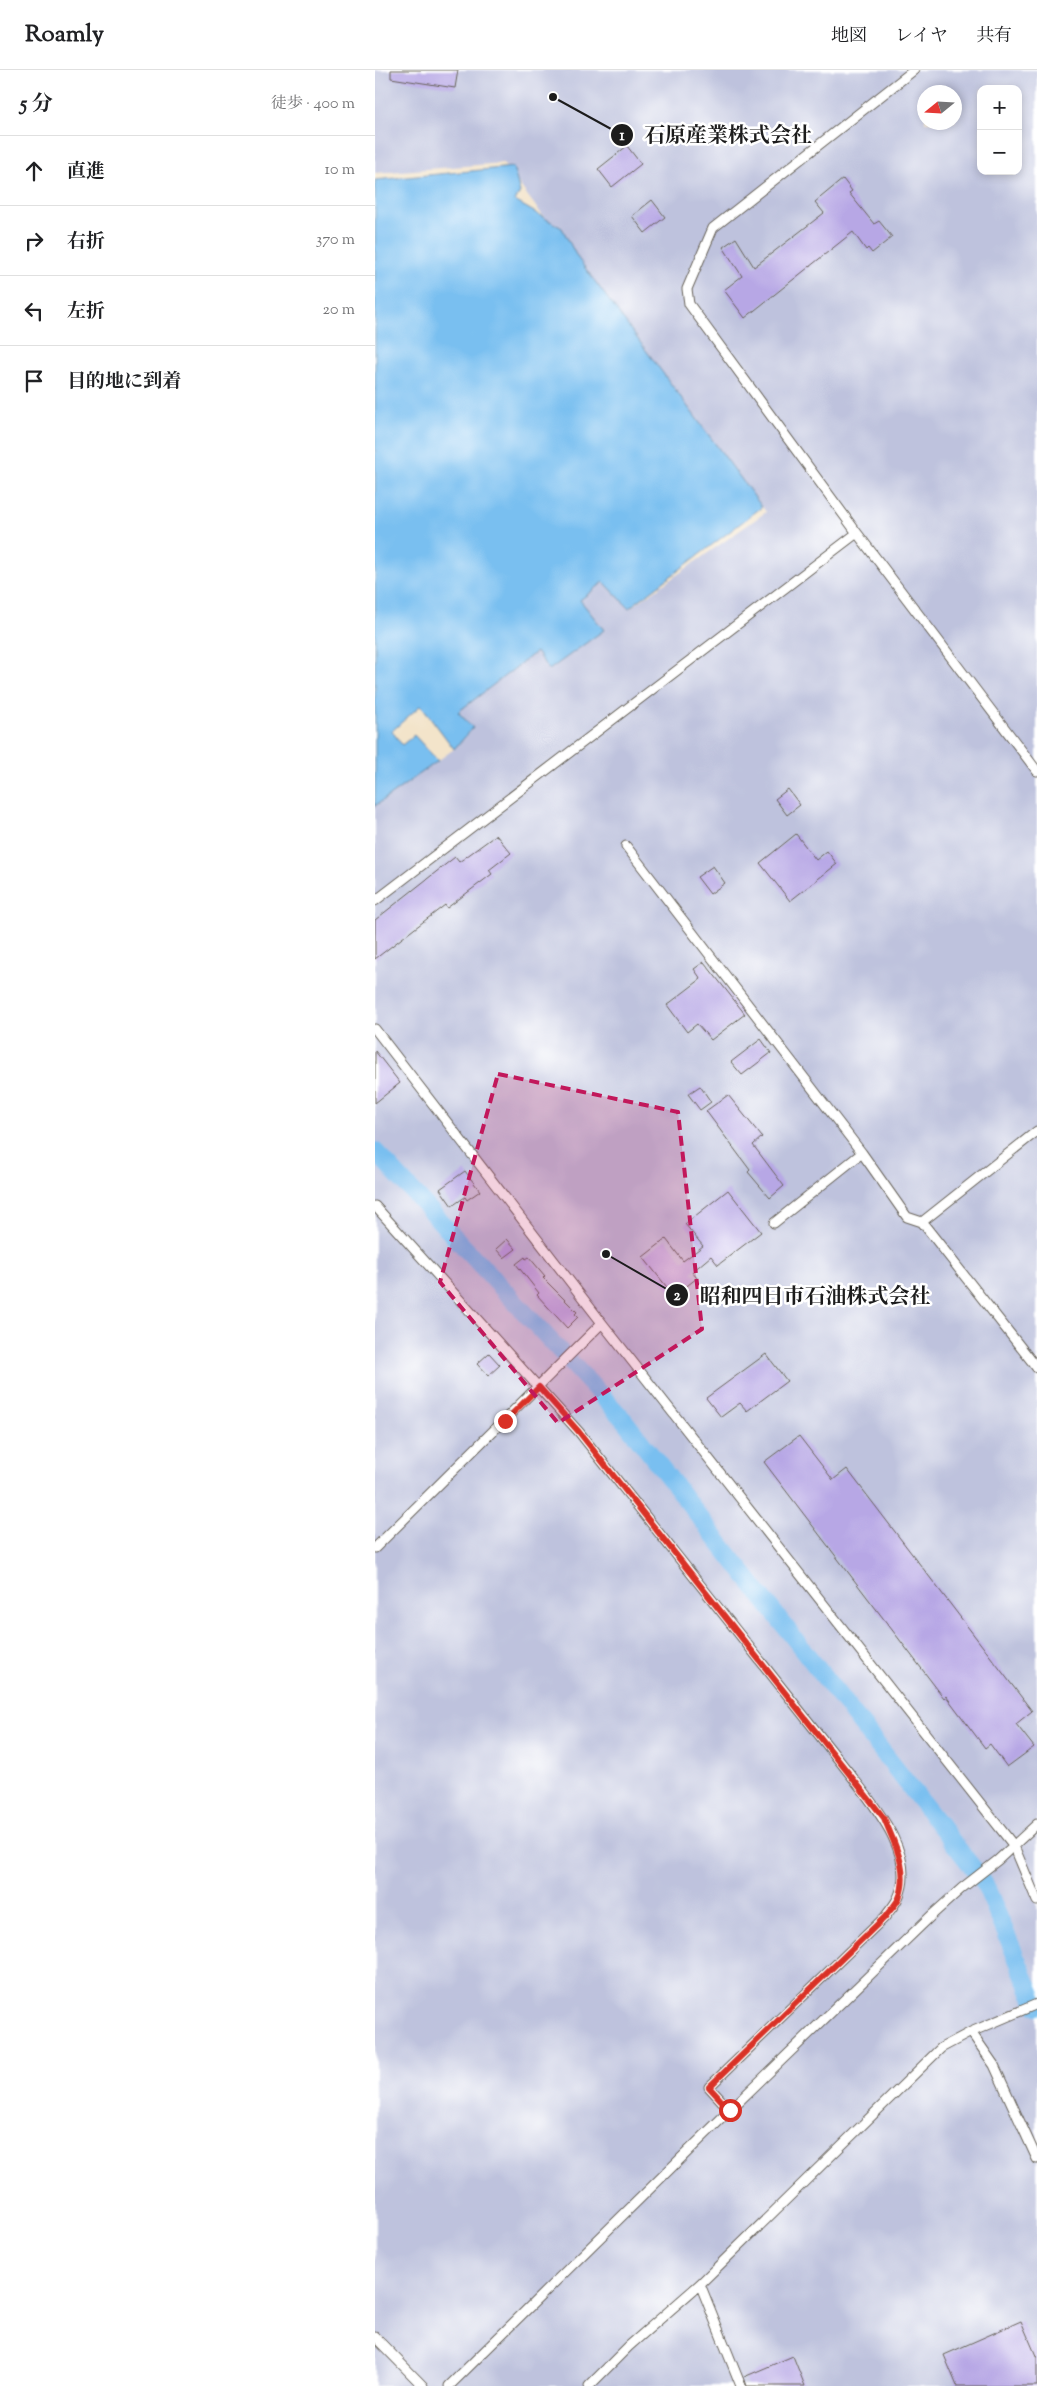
<!DOCTYPE html>
<html lang="ja">
<meta charset="utf-8">
<style>
:root{--surface:#fff;--page:#f2f2f2;--text:#202124;--muted:#757577;--line:#e0e0e0}
body{margin:0;font-family:"Sorts Mill Goudy","Noto Serif JP",serif;background:var(--page);color:var(--text)}
.controls{position:absolute;right:15px;top:15px;display:grid;overflow:hidden;border-radius:10px;box-shadow:0 2px 8px #0003}
.controls button{width:45px;height:45px;display:grid;place-items:center;padding:0;border:0;border-bottom:1px solid var(--line);background:var(--surface);color:var(--text);font:25px sans-serif}
.compass{position:absolute;left:542px;top:15px;width:45px;height:45px;border-radius:50%;background:var(--surface);box-shadow:0 2px 8px #0003;rotate:252deg}
.stop{position:absolute;width:15px;height:15px;margin:-11px;border:4px solid #d93025;border-radius:50%;background:#fff}
.stop.end{background:#d93025;border-color:#fff;box-shadow:0 1px 5px #0008}
.list{margin:0;padding:0;list-style:none}
h2{display:flex;justify-content:space-between;align-items:center;height:65px;margin:0;padding:0 20px;font-size:21px}
h2 small{font-size:16px;font-weight:400;color:var(--muted)}
.list li{display:grid;grid-template-columns:32px 1fr auto;gap:15px;align-items:center;box-sizing:border-box;height:70px;padding:0 20px;border-top:1px solid var(--line)}
.list b{display:block;font-size:19px;white-space:nowrap}
.list em{font-size:16px;font-style:normal;color:var(--muted)}
.icon{flex:none;width:28px;height:28px;fill:none;stroke:currentColor;stroke-width:2;stroke-linecap:round;stroke-linejoin:round}
.map{position:relative;flex:none;width:662px;height:2316px;overflow:hidden}
header{display:flex;align-items:center;gap:30px;box-sizing:border-box;height:70px;padding:0 25px;background:var(--surface);border-bottom:1px solid var(--line)}
header strong{font-size:24px}
nav{display:flex;gap:28px;margin-inline-start:auto;font-size:18px}
main{display:flex}
aside{flex:1;background:var(--surface)}
.map>svg:first-child{display:block}
.industrial{fill:#bec2dd;fill-rule:evenodd}
.water{fill:#79bff0;stroke:#4a6e86}
.lines{fill:none;stroke-linecap:round;stroke-linejoin:round}
.canal{stroke:#79bff0;stroke-width:18}
.building{fill:#b7a7e5}
.service-casing{stroke:#676259;stroke-width:11}
.service{stroke:#fff;stroke-width:9}
.route{stroke:#d93025;stroke-width:6}
.marked{fill:#c2185b;fill-opacity:0.2;stroke:#c2185b;stroke-width:4;stroke-dasharray:10 6;stroke-linejoin:round}
.leader{fill:none;stroke:#1c1c1c;stroke-width:2}
.callout-dot{fill:#1c1c1c;stroke:#fff;stroke-width:2}
.mark-label{font-size:15px;text-anchor:middle;font-weight:bold;fill:#fff}
.callout-label{font-size:21px;text-anchor:middle;font-weight:bold;fill:#1c1c1c;stroke:#fff;stroke-width:5;stroke-linejoin:round;paint-order:stroke}
</style>
<header>
<strong>Roamly</strong>
<nav><a>地図</a><a>レイヤ</a><a>共有</a></nav>
</header>
<main>
<aside>
<h2>5 分<small>徒歩 · 400 m</small></h2>
<ul class="list">
<li><svg class="icon" aria-label="ahead" viewBox="0 0 24 24"><path d="M12 20V5M6 11l6-6 6 6"/></svg><div><b>直進</b></div><em>10 m</em></li>
<li><svg class="icon" aria-label="right" viewBox="0 0 24 24"><path d="M7 20v-9h11M14 6l5 5-5 5"/></svg><div><b>右折</b></div><em>370 m</em></li>
<li><svg class="icon" aria-label="left" viewBox="0 0 24 24"><path d="M17 20v-9H6M10 6l-5 5 5 5"/></svg><div><b>左折</b></div><em>20 m</em></li>
<li><svg class="icon" aria-label="arrive" viewBox="0 0 24 24"><path d="M6 21V4h12l-3 4 3 4H6"/></svg><div><b>目的地に到着</b></div></li>
</ul>
</aside>
<div class="map">
<svg width="662" height="2316" viewBox="0 0 662 2316">
<rect width="100%" height="100%" fill="#fff"/>
<filter id="ink" filterUnits="userSpaceOnUse"><feTurbulence type="fractalNoise" baseFrequency=".02" numOctaves="2"/><feDisplacementMap in="SourceGraphic" scale="10" xChannelSelector="R" yChannelSelector="G"/><feConvolveMatrix kernelMatrix="1 2 1 2 8 2 1 2 1" color-interpolation-filters="sRGB"/></filter>
<filter id="wash" filterUnits="userSpaceOnUse"><feTurbulence type="fractalNoise" baseFrequency=".0096" numOctaves="4" result="noise"/><feDisplacementMap in="SourceGraphic" scale="20" xChannelSelector="R" yChannelSelector="G"/><feGaussianBlur stdDeviation="1.12" result="paint"/><feColorMatrix in="noise" values="0 0 0 0 0 0 0 0 0 0 0 0 0 0 0 0 0 1.4 0 .05"/><feComposite in="paint" operator="in"/></filter>
<g filter="url(#wash)">
<rect width="100%" height="100%" fill="#f3e4ca"/>
<path class="industrial" d="M0,0H662V2316H0V736L79,679L98,658L83,642L162,581L174,600L229,560L204,530L229,512L255,538L391,442L128,93L0,103ZM606,19H643V101H606ZM550,22H580V52H550Z"/>
<path class="water" d="M138,97L145,122L140,131L187,158L202,187L387,437L254,538L229,512L205,530L229,560L174,600L161,582L83,642L98,658L79,679L46,635L17,661L27,675L39,665L63,691L0,736V110Z"/>
<g class="lines">
<path class="canal" d="M0,1081L249,1350L609,1812L662,1936"/>
</g>
<g id="blocks">
<path class="building" d="M16,0H83L80,18L16,8Z
M252,76L266,94L237,117L223,99Z
M468,109L477,121L474,123L499,154L504,151L517,167L497,183L493,178L491,180L478,162L370,248L349,220L367,206L348,177L361,168L379,197L449,143L440,132Z
M277,130L290,147L270,163L257,146Z
M413,719L425,735L412,745L400,729Z
M421,764L441,790L452,781L462,794L415,831L385,793Z
M121,765L136,783L114,800L117,804L72,838L70,835L0,889V850L80,787L84,792Z
M338,796L350,813L335,824L322,807Z
M329,892L370,944L336,970L322,954L312,962L292,935L326,909L319,899Z
M386,969L396,983L367,1005L356,992Z
M0,981L25,1013L0,1033Z
M325,1016L336,1032L325,1040L313,1024Z
M353,1025L387,1067L378,1075L409,1116L395,1128L373,1102L375,1100L331,1041Z
M90,1101L105,1121L92,1130L90,1127L77,1136L65,1119Z
M353,1120L386,1162L343,1195L336,1186L317,1202L322,1208L299,1226L268,1187L291,1169L308,1191L328,1176L310,1154Z
M132,1169L141,1179L129,1188L121,1179Z
M150,1187L151,1189L154,1187L170,1206L168,1208L202,1242L200,1244L203,1247L192,1258L162,1225L164,1223L141,1194Z
M114,1283L125,1295L113,1306L102,1294Z
M391,1284L412,1311L372,1341L365,1333L346,1347L331,1328Z
M424,1366L458,1410L472,1399L657,1641L641,1654L659,1677L632,1697L615,1674L610,1678L571,1626L569,1628L389,1392Z
M646,2251L662,2288V2316H582L569,2285Z
M418,2286L430,2316H372L369,2307Z"/>
</g>
</g>
<g filter="url(#ink)">
<use href="#blocks" fill-opacity="0" stroke="#676259" stroke-width="1"/>
<g class="lines">
<defs>
<path id="service" d="M539,0L338,158L312,219L314,234L482,463L662,701
M251,776L487,1083L532,1147L547,1152L662,1298
M0,831L482,463
M0,959L227,1253L639,1776L662,1831
M0,1136L204,1362L475,1704C499,1735 543,1786 523,1828C520,1835 514,1841 510,1847L334,2017L355,2040L74,2316
M547,1152L662,1061
M399,1153L487,1083
M0,1478L227,1253
M596,1962L619,1995L662,2089
M355,2040L558,1844L587,1818L623,1790L662,1754
M325,2214L366,2316
M0,2267L48,2316
M214,2316L254,2276L325,2214L566,1978L596,1962L662,1934"/>
</defs>
<use href="#service" class="service-casing"/>
<use href="#service" class="service"/>
</g>
</g>
<g class="lines" filter="url(#ink)">
<path class="route" d="M130,1351L164,1317L204,1362L509,1748C519,1773 535,1801 524,1828C521,1835 514,1841 510,1847L334,2017L355,2040"/>
</g>
<path class="marked" d="M123,1004L303,1042L327,1259L183,1353L65,1212Z"/>
<path class="leader" d="M178 27L247 65M231 1184L302 1225"/>
<g class="callout-dot">
<circle cx="178" cy="27" r="5"/>
<circle cx="231" cy="1184" r="5"/>
<circle cx="247" cy="65" r="12"/>
<circle cx="302" cy="1225" r="12"/>
</g>
<g class="mark-label">
<text x="247" y="70">1</text>
<text x="302" y="1230">2</text>
</g>
<g class="callout-label">
<text x="353" y="72">石原産業株式会社</text>
<text x="440" y="1233">昭和四日市石油株式会社</text>
</g>
</svg>
<div class="controls">
<button>+</button>
<button>−</button>
</div>
<svg class="compass" viewBox="-18 -18 36 36"><path d="M0-13l5 13h-10z" fill="#e53935"/><path d="M0 13l5-13h-10z" fill="#757577"/></svg>
<div class="stop" style="left:355px;top:2040px"></div>
<div class="stop end" style="left:130px;top:1351px"></div>
</div>
</main>
